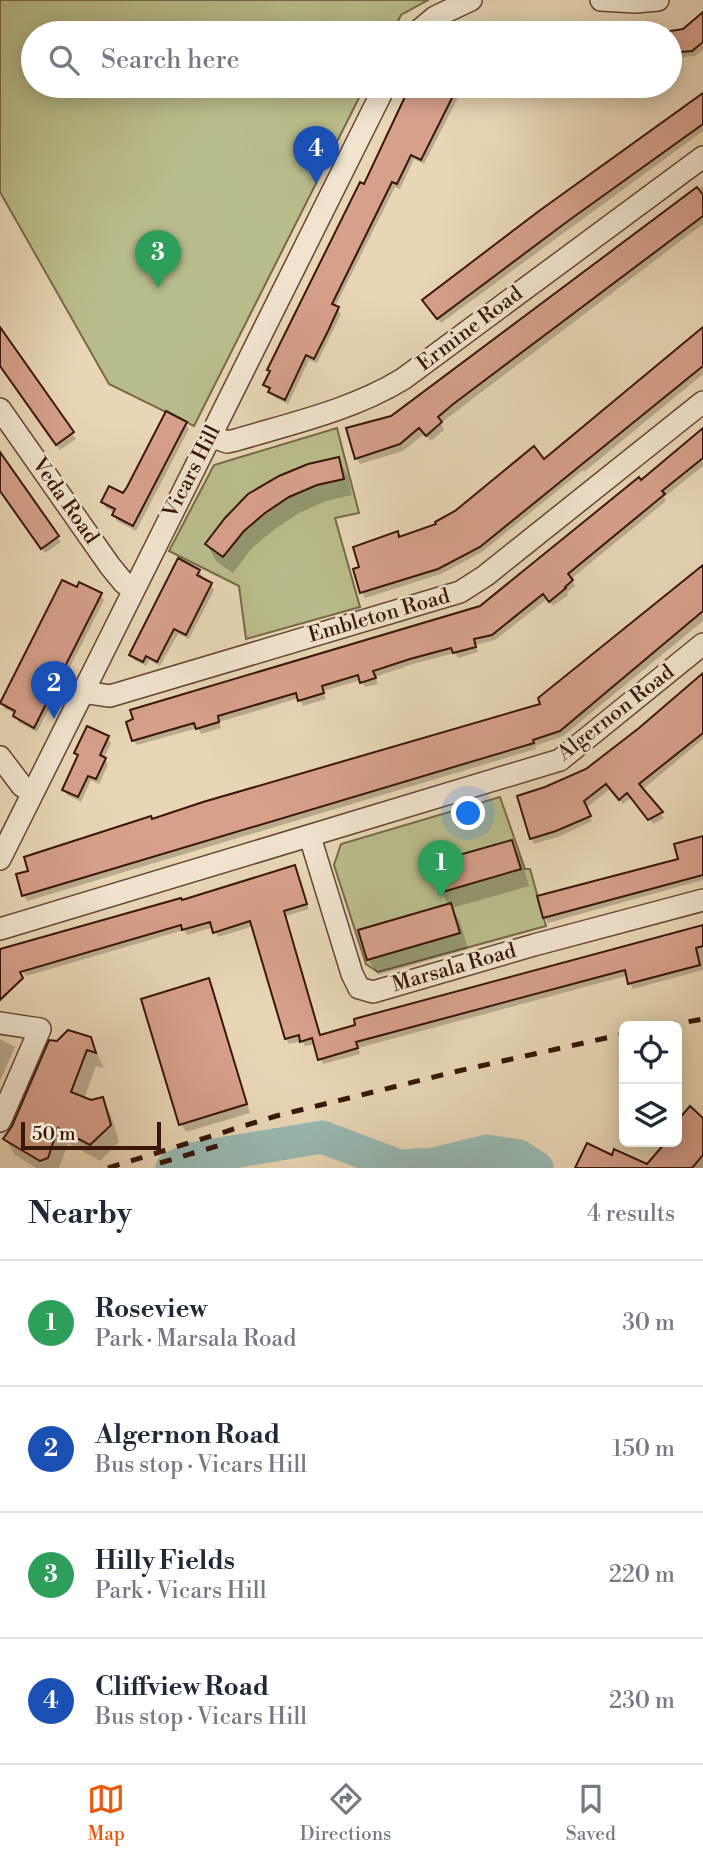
<!DOCTYPE html>
<meta charset="utf-8">
<style>
:root{--surface:#fff;--page:#f2f2f3;--text:#1f2937;--muted:#747a83;--line:#e0e1e3;--accent:#ea580c}
body{margin:0;font-family:"Libre Bodoni",serif;background:var(--page);color:var(--text)}
.controls{position:absolute;right:21px;bottom:21px;display:grid;overflow:hidden;border-radius:10px;box-shadow:0 4px 18px #0003}
.controls button{width:63px;height:63px;display:grid;place-items:center;padding:0;border:0;border-bottom:2px solid var(--line);background:var(--surface);color:var(--text);font:35px sans-serif}
.scale{position:absolute;left:21px;bottom:18px;width:140px;box-sizing:border-box;padding-left:7px;border:4px solid #381708;border-top:0;font-size:19px;line-height:24px;white-space:nowrap;color:#381708;-webkit-text-stroke:5px #f0e4cf;paint-order:stroke}
.you{position:absolute;left:469px;top:814px;width:24px;height:24px;margin:-18px;border:5px solid #fff;border-radius:50%;background:#1a73e8;box-shadow:0 0 0 10px #1a73e833}
.badge{display:grid;place-items:center;width:46px;height:46px;border-radius:50%;background:var(--accent);color:#fff;font-size:23px;font-weight:700}
.pin{position:absolute;translate:-50% -58px;filter:drop-shadow(0 2px 4px #0008)}
.pin::after{content:'';position:absolute;top:37px;width:24px;height:21px;background:inherit;clip-path:polygon(0 0,100% 0,50% 100%)}
.list{margin:0;padding:0;list-style:none}
h2{display:flex;justify-content:space-between;align-items:center;height:91px;margin:0;padding:0 28px;font-size:30px}
h2 small{font-size:23px;font-weight:400;color:var(--muted)}
.list li{display:grid;grid-template-columns:46px 1fr auto;gap:21px;align-items:center;box-sizing:border-box;height:126px;padding:0 28px;border-top:2px solid var(--line)}
.list b{display:block;font-size:26px;white-space:nowrap}
.list p{margin:0;font-size:23px;white-space:nowrap;color:var(--muted)}
.list em{font-size:23px;font-style:normal;color:var(--muted)}
.icon{flex:none;width:38px;height:38px;fill:none;stroke:currentColor;stroke-width:2;stroke-linecap:round;stroke-linejoin:round}
.map{position:relative;flex:none;width:703px;height:1168px;overflow:hidden}
.search{position:absolute;background:var(--surface);box-shadow:0 4px 18px #0003;left:21px;right:21px;top:21px;height:77px;display:flex;align-items:center;gap:18px;box-sizing:border-box;padding:0 24px;border-radius:38px;color:var(--muted);font-size:26px}
.sheet{height:595px;background:var(--surface)}
nav{display:flex;justify-content:space-around;align-items:center;box-sizing:border-box;height:98px;border-top:2px solid var(--line);background:var(--surface);font-size:19px;color:var(--muted)}
nav a{display:grid;justify-items:center;gap:4px}
nav .on{color:var(--accent)}
.map>svg:first-child{display:block}
.green{fill:#b9bd8b;stroke:#786a4a;stroke-width:2}
.shadow{fill:#0003}
.lines{fill:none;stroke-linecap:round;stroke-linejoin:round}
.river{stroke:#98b9b2;stroke-width:33}
.building{fill:#d7a08b;stroke:#381708;stroke-width:2}
.minor-casing{stroke:#644733;stroke-width:24}
.minor{stroke:#f0e4cf;stroke-width:21}
.rail{stroke:#381708;stroke-width:5;stroke-dasharray:12 12;stroke-linecap:butt}
.labels{text-anchor:middle;dominant-baseline:central;stroke-width:5;stroke-linejoin:round;paint-order:stroke}
.street-label{font-size:21px;fill:#381708;stroke:#f0e4cf}
</style>
<div class="map">
<svg width="703" height="1168" viewBox="0 0 703 1168">
<rect width="100%" height="100%" fill="#e8d6b5"/>
<filter id="stains"><feTurbulence type="fractalNoise" baseFrequency=".00286" numOctaves="4"/><feColorMatrix values="0 0 0 0 .2 0 0 0 0 .09 0 0 0 0 .02 0 0 0 .5 -.17"/></filter>
<radialGradient id="worn" r=".72"><stop offset=".6" stop-color="#630" stop-opacity="0"/><stop offset="1" stop-color="#630" stop-opacity=".3"/></radialGradient>
<path class="green" d="M0,0H428L401,15L392,33H33V86H365L194,426L109,384L0,192Z
M337,428L359,513L335,518L360,607L246,639L239,586L169,551L214,465Z
M500,797L525,869H530L546,926L378,972L366,964L334,865L341,844Z"/>
<path class="shadow" d="M703,14V50L695,56L670,59V33H642L683,31Z
M505,23H523L588,33H504Z
M412,86H462L463,88L424,164L414,159L400,189L395,187L335,307L341,314L317,363L309,360L288,404L274,397L265,385L270,373L269,370L365,186Z
M703,95V131L441,323L428,306Z
M703,186V224L441,423L444,430L431,441L424,434L403,451L360,464L356,458L391,418Z
M703,329V374L584,472L583,470L482,552L441,574L365,598L355,570L361,568L397,533L400,538L439,525L544,461Z
M0,330L76,439L60,450L0,364Z
M186,424L189,429L136,531L117,521L114,515L115,513L106,508L103,502L123,495Z
M703,431V466L664,497L666,501L571,579L575,586L567,593L568,595L553,606L547,599L495,640L476,645L478,652L458,658L455,653L413,664L375,677L378,684L365,687L361,680L323,691L326,699L303,706L299,698L219,722L221,728L201,734L198,728L137,745L133,740L481,608Z
M0,455L61,542L45,553L0,489Z
M338,459L348,476L352,495L326,501L299,513L275,529L252,548L233,573L216,561L207,544Z
M703,566V621L563,736L535,746L536,749L27,901L24,895L543,705L540,698Z
M199,571L202,576L200,579L210,584L214,590L189,639L178,634L160,666L149,660L146,666L134,660L131,655Z
M78,590L100,594L104,600L37,732L18,722L16,714L5,709L2,703Z
M703,677V739L642,790L664,818L653,824L632,797L623,804L610,789L586,808L592,821L560,836L534,844L531,838L545,789L587,770Z
M108,738L111,743L104,758L108,765L99,784L91,780L81,802L67,795L64,790L79,758L76,753Z
M703,838V880L548,923L545,917L680,860Z
M511,842L521,858L529,886L452,908L460,922L468,949L378,975L368,959L449,906L441,892Z
M297,873L309,909L286,916L321,1037L703,926V970L633,989L626,976L358,1048L360,1054L323,1064L315,1044L305,1046L302,1041L289,1044L286,1039L254,926L218,937L214,927L187,935L184,930L26,976L23,971L0,993V951Z
M208,980L213,989L250,1113L186,1132L181,1124Z
M0,1039L15,1047L0,1081Z
M90,1039L104,1068L96,1066L84,1099L91,1102L102,1099L111,1115L119,1142L100,1161L68,1143L59,1168H36L15,1155L5,1139Z
M690,1109L703,1120V1168H577L613,1157L648,1166L668,1142H677V1124Z"/>
<g class="lines">
<path class="river" d="M172,1168L191,1159L322,1137L399,1166L434,1164L487,1151L519,1156L537,1168"/>
</g>
<path class="building" d="M703,12V42L692,51L670,53V31L683,29Z
M410,86H458L421,160L411,155L397,184L392,182L332,304L339,307L328,331L314,359L306,355L285,400L268,392L270,388L263,385L270,371L267,370L360,182L364,184Z
M703,93V124L568,221L437,319L422,300L539,211Z
M697,187L703,195V216L452,405L438,417L442,422L426,436L419,428L400,444L355,459L346,428L391,416Z
M0,327L74,432L56,445L0,366Z
M703,327V366L480,547L438,569L360,593L353,569L359,567L353,547L398,531L399,537L436,524L435,522L455,511L534,446L544,459Z
M166,411L187,422L133,526L112,515L115,509L101,502L109,486L123,493L127,487Z
M703,428V458L662,491L665,494L568,574L573,580L565,587L566,588L549,602L543,594L492,635L474,639L476,647L453,653L451,648L410,659L373,671L376,678L360,683L358,675L322,686L324,693L298,701L296,693L218,716L219,722L196,729L194,723L132,741L126,722L133,719L130,710L480,606L639,477L641,480Z
M0,452L59,536L41,549L0,491Z
M339,457L344,479L317,485L289,497L265,513L244,531L223,557L205,544L225,518L248,494L279,476L308,464Z
M178,558L200,570L197,575L212,583L186,635L174,629L157,662L146,656L143,662L129,655Z
M703,565V611L560,731L533,740L534,743L22,896L16,874L28,871L24,857L151,816L152,819L203,802L540,704L538,698Z
M62,580L77,587L79,582L102,593L34,728L13,716L15,711L0,703Z
M703,673V733L639,784L663,812L648,820L627,793L619,800L606,784L584,801L591,816L556,831L530,839L517,796L545,787L586,769L639,728Z
M87,726L109,736L100,755L106,758L96,779L88,776L78,797L62,790L78,755L74,753Z
M703,836V875L543,918L537,896L678,859L674,844Z
M512,840L521,869L439,893L431,863Z
M295,865L307,904L284,911L320,1035L355,1025L354,1019L703,925V946L696,948L700,965L628,984L625,970L356,1042L358,1048L318,1060L312,1038L300,1042L299,1035L285,1039L250,921L213,933L210,922L182,930L181,925L20,972L23,978L0,1000V949L181,898L182,900Z
M451,903L460,933L367,960L358,930Z
M209,978L247,1104L179,1125L141,999Z
M68,1030L91,1037L96,1053L87,1050L71,1092L91,1100L103,1097L111,1125L90,1145L58,1128L48,1158L40,1161L3,1139L12,1126L49,1040L57,1041Z
M690,1106L703,1118V1155L692,1168H575L587,1143L612,1155L614,1149L647,1164L666,1142H677V1121Z"/>
<g class="lines">
<defs>
<path id="minor" d="M601,0L635,2L658,0
M416,33L435,17L471,0
M0,409L110,566L124,583L133,589
M210,436L227,442L236,440C293,423 352,410 403,379L703,157
M82,692L110,696L460,592L485,576L703,402
M0,757L22,786L32,793
M310,837L352,974L359,988L373,992L534,945L703,900
M0,859L385,86
M0,929L560,760L703,644
M0,1023L40,1029L0,1121"/>
</defs>
<use href="#minor" class="minor-casing"/>
<use href="#minor" class="minor"/>
<path class="rail" d="M665,1026L703,1019
M160,1163L224,1144
M108,1168L276,1116L458,1071L624,1034"/>
</g>
<g class="labels">
<g class="street-label">
<text transform="translate(470 329) rotate(-37)">Ermine Road</text>
<text transform="translate(192 472) rotate(-63)">Vicars Hill</text>
<text transform="translate(65 501) rotate(55)">Veda Road</text>
<text transform="translate(379 616) rotate(-16)">Embleton Road</text>
<text transform="translate(616 713) rotate(-38)">Algernon Road</text>
<text transform="translate(454 968) rotate(-16)">Marsala Road</text>
</g>
</g>
<rect width="100%" height="100%" filter="url(#stains)"/>
<rect width="100%" height="100%" fill="url(#worn)"/>
</svg>
<div class="controls">
<button><svg class="icon" aria-label="locate" viewBox="0 0 24 24"><circle cx="12" cy="12" r="6"/><path d="M12 2v4M12 18v4M2 12h4M18 12h4"/></svg></button>
<button><svg class="icon" aria-label="layers" viewBox="0 0 24 24"><path d="M12 4l9 5-9 5-9-5zM3 14l9 5 9-5"/></svg></button>
</div>
<div class="scale">50 m</div>
<div class="you"></div>
<div class="pin badge" style="left:441px;top:898px;background:#2e9e5b">1</div>
<div class="pin badge" style="left:54px;top:719px;background:#1a4fb4">2</div>
<div class="pin badge" style="left:158px;top:288px;background:#2e9e5b">3</div>
<div class="pin badge" style="left:316px;top:184px;background:#1a4fb4">4</div>
<div class="search"><svg class="icon" aria-label="search" viewBox="0 0 24 24"><circle cx="10" cy="10" r="6"/><path d="M15 15l6 6"/></svg>Search here</div>
</div>
<section class="sheet">
<h2>Nearby<small>4 results</small></h2>
<ul class="list">
<li><span class="badge" style="background:#2e9e5b">1</span><div><b>Roseview</b><p>Park · Marsala Road</p></div><em>30 m</em></li>
<li><span class="badge" style="background:#1a4fb4">2</span><div><b>Algernon Road</b><p>Bus stop · Vicars Hill</p></div><em>150 m</em></li>
<li><span class="badge" style="background:#2e9e5b">3</span><div><b>Hilly Fields</b><p>Park · Vicars Hill</p></div><em>220 m</em></li>
<li><span class="badge" style="background:#1a4fb4">4</span><div><b>Cliffview Road</b><p>Bus stop · Vicars Hill</p></div><em>230 m</em></li>
</ul>
</section>
<nav>
<a class="on"><svg class="icon" aria-label="map" viewBox="0 0 24 24"><path d="M3 6l6-2 6 2 6-2v14l-6 2-6-2-6 2zM9 4v14M15 6v14"/></svg>Map</a>
<a><svg class="icon" aria-label="directions" viewBox="0 0 24 24"><path d="M12 3l9 9-9 9-9-9zM9 14v-3h6M13 9l2 2-2 2"/></svg>Directions</a>
<a><svg class="icon" aria-label="saved" viewBox="0 0 24 24"><path d="M7 4h10v16l-5-4-5 4z"/></svg>Saved</a>
</nav>
